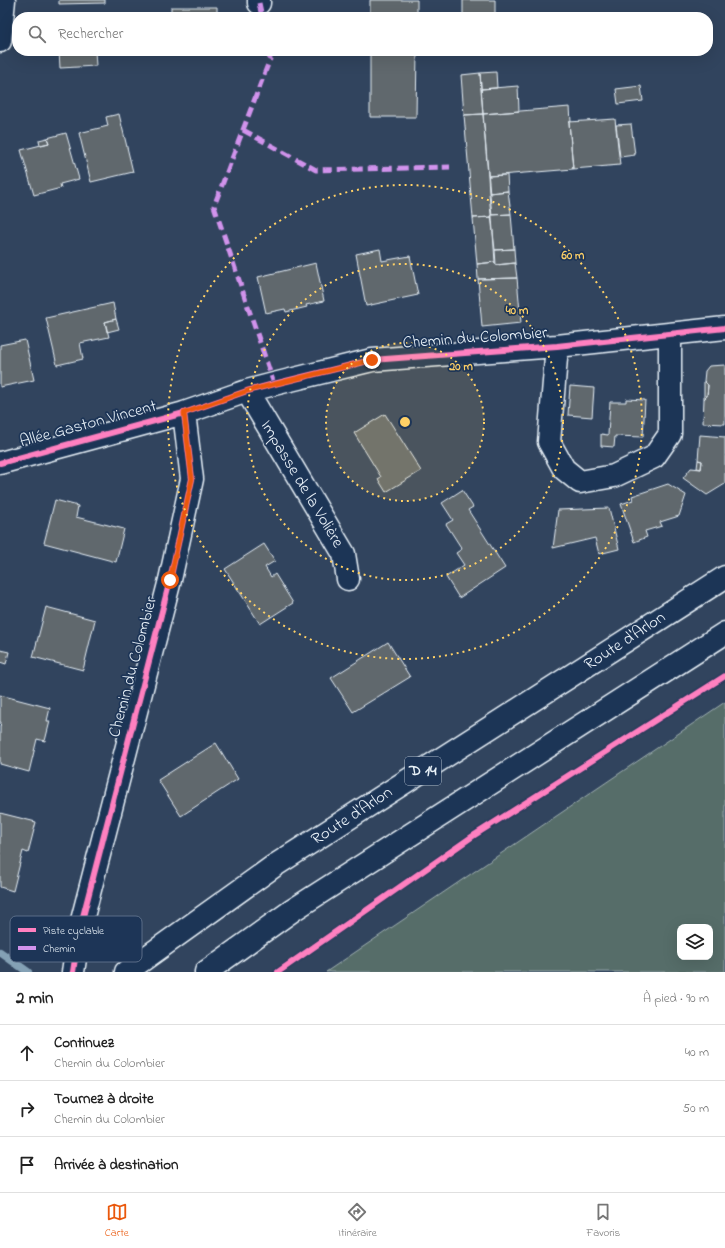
<!DOCTYPE html>
<html lang="fr">
<meta charset="utf-8">
<style>
:root{--surface:#fff;--page:#f2f2f2;--text:#222;--muted:#767676;--line:#e0e0e0;--accent:#ea580c}
body{margin:0;font-family:"Indie Flower",sans-serif;background:var(--page);color:var(--text)}
.controls{position:absolute;right:12px;bottom:12px;display:grid;overflow:hidden;border-radius:8px;box-shadow:0 4px 16px #0002}
.controls button{width:36px;height:36px;display:grid;place-items:center;padding:0;border:0;border-bottom:1px solid var(--line);background:var(--surface);color:var(--text);font:20px sans-serif}
.stop{position:absolute;width:12px;height:12px;margin:-9px;border:3px solid #ea580c;border-radius:50%;background:#fff}
.stop.end{background:#ea580c;border-color:#fff;box-shadow:0 1px 4px #0008}
.list{margin:0;padding:0;list-style:none}
h2{display:flex;justify-content:space-between;align-items:center;height:52px;margin:0;padding:0 16px;font-size:17px}
h2 small{font-size:13px;font-weight:400;color:var(--muted)}
.list li{display:grid;grid-template-columns:26px 1fr auto;gap:12px;align-items:center;box-sizing:border-box;height:56px;padding:0 16px;border-top:1px solid var(--line)}
.list b{display:block;font-size:15px;white-space:nowrap}
.list p{margin:0;font-size:13px;white-space:nowrap;color:var(--muted)}
.list em{font-size:13px;font-style:normal;color:var(--muted)}
.icon{flex:none;width:22px;height:22px;fill:none;stroke:currentColor;stroke-width:2;stroke-linecap:round;stroke-linejoin:round}
.map{position:relative;flex:none;width:725px;height:972px;overflow:hidden}
.search{position:absolute;background:var(--surface);box-shadow:0 4px 16px #0002;left:12px;right:12px;top:12px;height:44px;display:flex;align-items:center;gap:10px;box-sizing:border-box;padding:0 14px;border-radius:16px;color:var(--muted);font-size:15px}
.sheet{height:220px;background:var(--surface)}
nav{display:flex;justify-content:space-around;align-items:center;box-sizing:border-box;height:56px;border-top:1px solid var(--line);background:var(--surface);font-size:11px;color:var(--muted)}
nav a{display:grid;justify-items:center;gap:2px}
nav .on{color:var(--accent)}
.map>svg:first-child{display:block}
.green{fill:#566d69;stroke:#9fafb0;fill-rule:evenodd}
.lines{fill:none;stroke-linecap:round;stroke-linejoin:round}
.stream{stroke:#84a1b5;stroke-width:8}
.building{fill:#61686d;stroke:#e8f1f8}
.minor-casing{stroke:#e8f1f8;stroke-width:25}
.primary-casing{stroke:#e8f1f8;stroke-width:25}
.minor{stroke:#1d3557;stroke-width:22}
.primary{stroke:#1d3557;stroke-width:22}
.quiet{stroke:#d193ec;stroke-width:5;stroke-dasharray:10 5;stroke-linecap:butt}
.cycleway-casing{stroke:#1d3557;stroke-width:8}
.cycleway{stroke:#ff80c0;stroke-width:6}
.route{stroke:#ea580c;stroke-width:5}
.ring{fill:none;stroke:#ffd166;stroke-width:2;stroke-dasharray:2 4}
.labels{text-anchor:middle;dominant-baseline:central;stroke-width:3.5;stroke-linejoin:round;paint-order:stroke}
.shield{fill:#1d3557;stroke:#abb9c8;stroke-width:1}
.shield-label{font-size:16px;font-weight:bold;fill:#e8f1f8}
.street-label{font-size:17px;fill:#e8f1f8;stroke:#1d3557}
.key{fill:#1d3557;stroke:#5a6d87;stroke-width:1}
.key-label{font-size:11px;fill:#e8f1f8}
.centre{fill:#ffd166;stroke:#1d3557;stroke-width:2}
.ring-label{font-size:12px;text-anchor:middle;font-weight:bold;fill:#ffd166;stroke:#1d3557;stroke-width:3.5;stroke-linejoin:round;paint-order:stroke}
</style>
<div class="map">
<svg width="725" height="972" viewBox="0 0 725 972">
<rect width="100%" height="100%" fill="#31445e"/>
<filter id="ink" filterUnits="userSpaceOnUse"><feTurbulence type="fractalNoise" baseFrequency=".025" numOctaves="2"/><feDisplacementMap in="SourceGraphic" scale="8" xChannelSelector="R" yChannelSelector="G"/><feConvolveMatrix kernelMatrix="1 2 1 2 8 2 1 2 1" color-interpolation-filters="sRGB"/></filter>
<g filter="url(#ink)">
<path class="green" d="M725,702V972H326ZM680,927H710V957H680Z"/>
<g class="lines">
<path class="stream" d="M0,952L28,972"/>
</g>
<path class="building" d="M59,0H105V3L59,4Z
M370,0H417V17H370Z
M463,0H495V17H463Z
M171,7H217V17H171Z
M59,51H95L96,66L60,68Z
M370,51H417L416,117H370Z
M496,72L497,88L481,89L480,73Z
M480,73L483,114L464,115L461,75Z
M518,86L519,111L483,114L481,89Z
M641,86L643,101L618,104L616,89Z
M570,107L571,122H569L573,169L488,176L483,114Z
M119,114L133,172L91,182L79,133L108,126L106,117Z
M483,114L492,217L473,218L464,115Z
M615,119L620,165L573,169L569,122Z
M631,124L635,155L620,157L616,125Z
M66,133L79,179L60,184L61,188L34,195L21,150L49,143L47,138Z
M47,138L49,143L40,145L39,140Z
M507,175L508,191L489,193L488,176Z
M508,191L511,214L491,215L489,193Z
M511,214L514,249L495,250L491,215Z
M492,217L495,262L477,264L473,218Z
M380,249L382,261L410,256L418,295L366,306L356,254Z
M514,249L515,263L496,265L495,250Z
M495,262L496,265L515,263L517,278L478,279L477,264Z
M316,263L324,301L306,305L307,307L286,312L285,309L266,313L258,277Z
M517,278L521,323L482,327L478,279Z
M113,303L116,319L105,322L109,337L80,343L83,359L57,365L46,318Z
M116,319L119,329L107,332L105,322Z
M25,340L34,380L0,387V345Z
M725,365V424L703,423L704,399L707,396L708,385L704,381L705,371L709,366Z
M704,381L708,385L707,396L704,399Z
M570,386L594,388L592,417L568,415Z
M626,399L645,400L643,437L615,436L614,447L601,446V434L608,435L610,402H626Z
M385,414L421,471L386,492L378,479L381,477L354,433Z
M700,435L725,437V484L707,495L683,478L691,468L701,469L702,461L698,460Z
M698,460L702,461L701,469L697,468Z
M668,484L686,495L679,516L660,522L662,526L645,531L647,537L634,542L621,504L633,500L632,496Z
M462,490L473,507L468,510L505,568L459,598L446,577L464,565L456,553L462,549L446,524L453,520L442,503Z
M55,500L78,506L76,517L124,529L116,562L44,543Z
M609,508L619,549L599,554L595,538L553,548L558,510Z
M264,544L275,561L265,567L271,577L275,574L293,603L260,624L225,569Z
M46,607L95,620L83,670L33,657Z
M388,642L410,677L353,712L331,678Z
M0,650L9,652L6,664L0,662Z
M0,695L50,708L47,721H50L45,741L37,739L29,772L0,764V727L1,722H0Z
M216,743L238,779L181,816L158,780Z
M0,813L36,822L28,853L23,851L13,891L0,887Z"/>
<g class="lines">
<defs>
<path id="minor" d="M259,0V3
M0,41L4,0
M557,346L549,442L564,469L580,482L614,476L654,457L670,434V334
M247,391L344,554L348,579
M0,463L184,413L247,391L274,384L372,360L557,346L725,328
M73,972L79,932L170,580L192,479L184,413"/>
<path id="primary" d="M126,972L274,866L725,577
M206,972L293,910L725,633"/>
</defs>
<use href="#minor" class="minor-casing"/>
<use href="#primary" class="primary-casing"/>
<use href="#minor" class="minor"/>
<use href="#primary" class="primary"/>
<path class="quiet" d="M259,3L262,17
M268,51L270,59L214,206L274,384
M243,130L316,170L450,167"/>
<defs>
<path id="cycleway" d="M0,463L184,413L247,391L274,384L372,360L557,346L725,328
M73,972L79,932L170,580L192,479L184,413
M278,972L473,836L725,676"/>
</defs>
<use href="#cycleway" class="cycleway-casing"/>
<use href="#cycleway" class="cycleway"/>
</g>
</g>
<g class="lines" filter="url(#ink)">
<path class="route" d="M170,580L192,479L184,413L247,391L372,360"/>
</g>
<circle cx="405" cy="422" r="79" fill="#ffd166" fill-opacity=".12"/>
<g class="ring">
<circle cx="405" cy="422" r="79"/>
<circle cx="405" cy="422" r="158"/>
<circle cx="405" cy="422" r="237"/>
</g>
<g class="labels">
<rect class="shield" x="405" y="757" width="36" height="28" rx="3"/>
<g class="shield-label">
<text x="423" y="771">D 14</text>
</g>
<g class="street-label">
<text transform="translate(475 338) rotate(-4)">Chemin du Colombier</text>
<text transform="translate(88 424) rotate(-15)">Allée Gaston Vincent</text>
<text transform="translate(302 484) rotate(59)">Impasse de la Volière</text>
<text transform="translate(625 641) rotate(-33)">Route d'Arlon</text>
<text transform="translate(133 667) rotate(-75)">Chemin du Colombier</text>
<text transform="translate(352 816) rotate(-33)">Route d'Arlon</text>
</g>
</g>
<rect x="10" y="916" width="132" height="46" rx="6" class="key"/>
<rect x="18" y="928" width="18" height="4" fill="#ff80c0"/>
<rect x="18" y="946" width="18" height="4" fill="#d193ec"/>
<g class="key-label">
<text x="43" y="934">Piste cyclable</text>
<text x="43" y="952">Chemin</text>
</g>
<circle cx="405" cy="422" r="6" class="centre"/>
<g class="ring-label">
<text x="573" y="259">60 m</text>
<text x="517" y="314">40 m</text>
<text x="461" y="370">20 m</text>
</g>
</svg>
<div class="controls">
<button><svg class="icon" aria-label="layers" viewBox="0 0 24 24"><path d="M12 4l9 5-9 5-9-5zM3 14l9 5 9-5"/></svg></button>
</div>
<div class="stop" style="left:170px;top:580px"></div>
<div class="stop end" style="left:372px;top:360px"></div>
<div class="search"><svg class="icon" aria-label="search" viewBox="0 0 24 24"><circle cx="10" cy="10" r="6"/><path d="M15 15l6 6"/></svg>Rechercher</div>
</div>
<section class="sheet">
<h2>2 min<small>À pied · 90 m</small></h2>
<ul class="list">
<li><svg class="icon" aria-label="ahead" viewBox="0 0 24 24"><path d="M12 20V5M6 11l6-6 6 6"/></svg><div><b>Continuez</b><p>Chemin du Colombier</p></div><em>40 m</em></li>
<li><svg class="icon" aria-label="right" viewBox="0 0 24 24"><path d="M7 20v-9h11M14 6l5 5-5 5"/></svg><div><b>Tournez à droite</b><p>Chemin du Colombier</p></div><em>50 m</em></li>
<li><svg class="icon" aria-label="arrive" viewBox="0 0 24 24"><path d="M6 21V4h12l-3 4 3 4H6"/></svg><div><b>Arrivée à destination</b></div></li>
</ul>
</section>
<nav>
<a class="on"><svg class="icon" aria-label="map" viewBox="0 0 24 24"><path d="M3 6l6-2 6 2 6-2v14l-6 2-6-2-6 2zM9 4v14M15 6v14"/></svg>Carte</a>
<a><svg class="icon" aria-label="directions" viewBox="0 0 24 24"><path d="M12 3l9 9-9 9-9-9zM9 14v-3h6M13 9l2 2-2 2"/></svg>Itinéraire</a>
<a><svg class="icon" aria-label="saved" viewBox="0 0 24 24"><path d="M7 4h10v16l-5-4-5 4z"/></svg>Favoris</a>
</nav>
